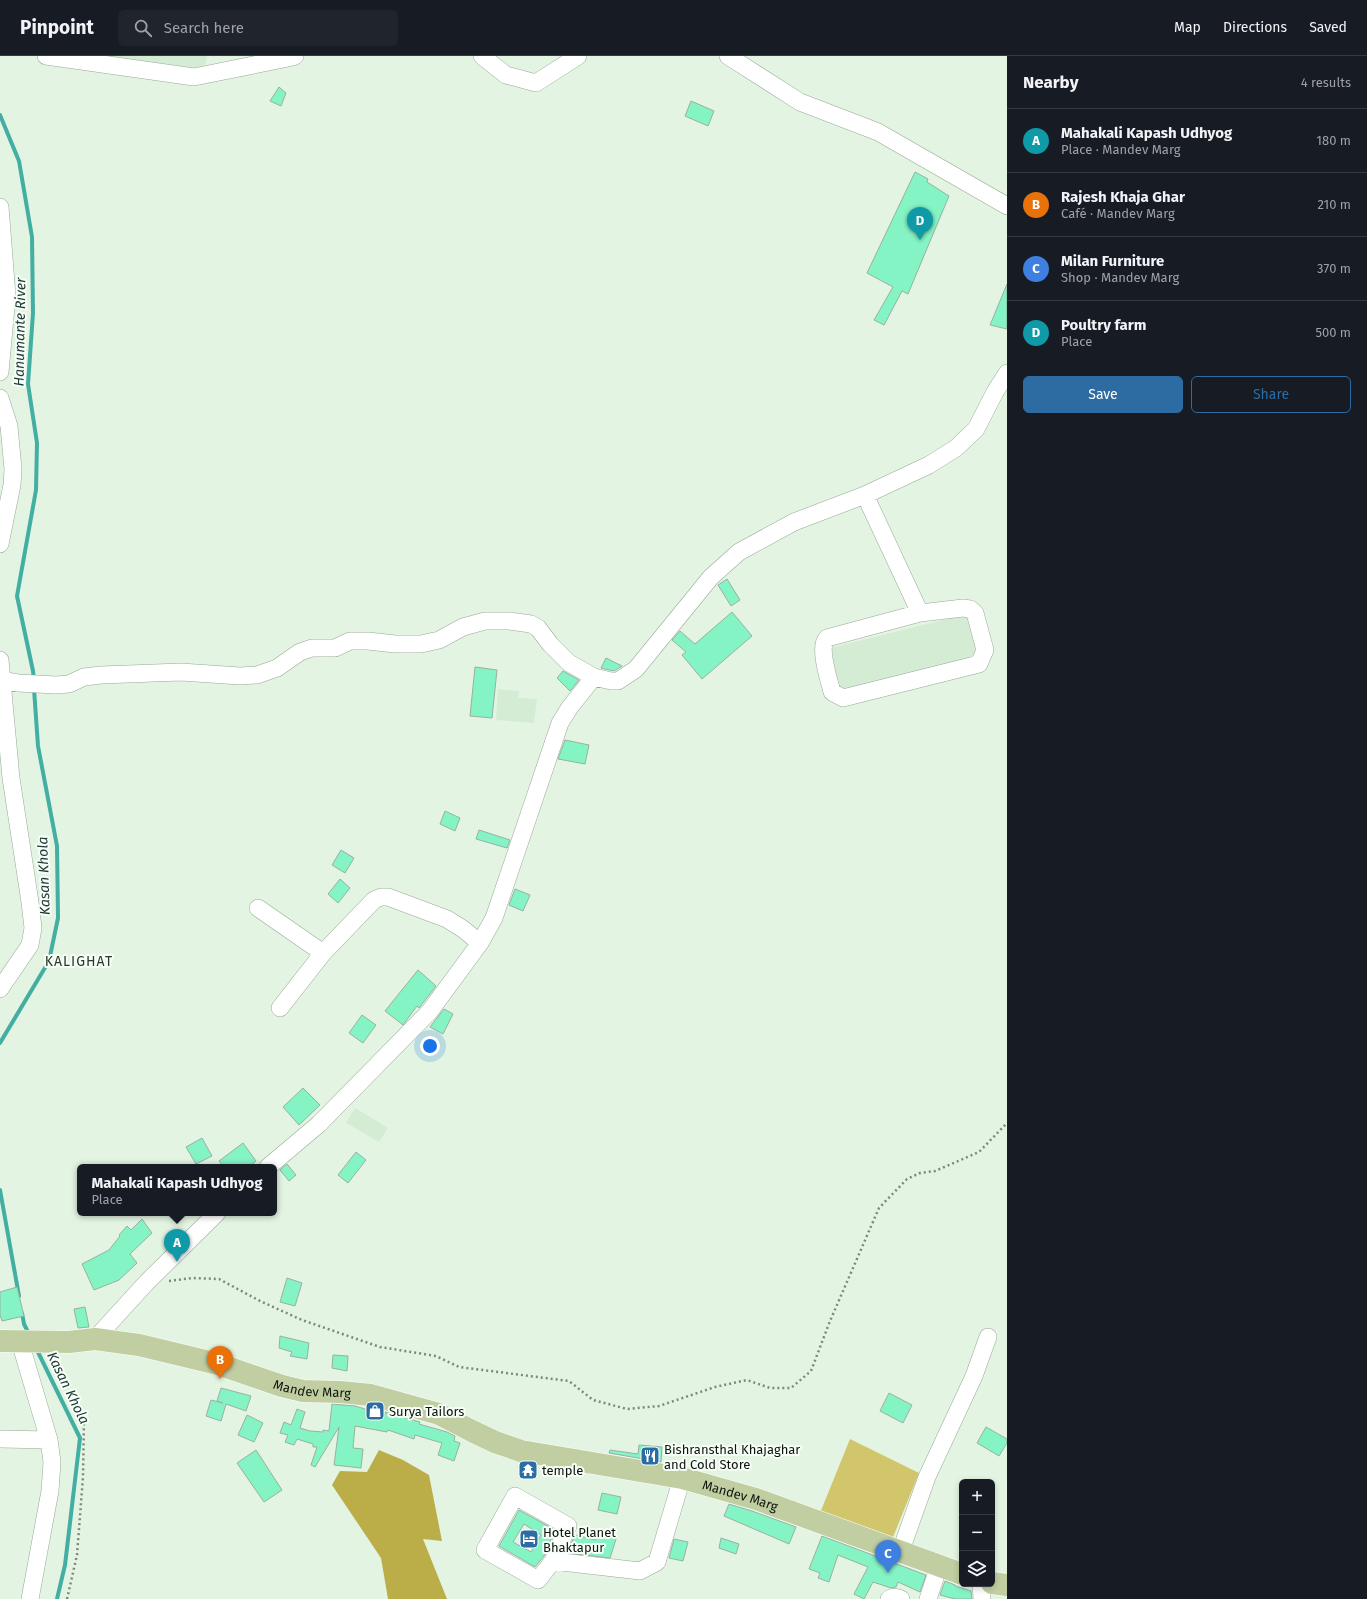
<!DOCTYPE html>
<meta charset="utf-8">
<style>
:root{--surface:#171b24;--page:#20242c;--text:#f1f3f6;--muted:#9ea1a6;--line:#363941;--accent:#2c6ca2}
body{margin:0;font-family:"Fira Sans",sans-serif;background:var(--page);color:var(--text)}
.controls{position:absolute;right:12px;bottom:12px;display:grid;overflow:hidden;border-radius:6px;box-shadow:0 2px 6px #0003}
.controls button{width:36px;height:36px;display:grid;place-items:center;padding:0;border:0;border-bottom:1px solid var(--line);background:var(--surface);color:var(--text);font:20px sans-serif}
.you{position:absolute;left:430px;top:990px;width:14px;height:14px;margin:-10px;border:3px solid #fff;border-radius:50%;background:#1a73e8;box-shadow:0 0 0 6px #1a73e833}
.badge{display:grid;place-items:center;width:26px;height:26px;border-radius:50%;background:var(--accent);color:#fff;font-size:13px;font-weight:700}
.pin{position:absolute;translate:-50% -33px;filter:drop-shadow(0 1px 2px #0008)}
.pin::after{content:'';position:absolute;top:21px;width:14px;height:12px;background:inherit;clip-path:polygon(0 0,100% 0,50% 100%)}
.popup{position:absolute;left:77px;top:1108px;width:200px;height:52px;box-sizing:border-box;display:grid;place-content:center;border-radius:6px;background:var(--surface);filter:drop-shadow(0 1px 3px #0005);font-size:13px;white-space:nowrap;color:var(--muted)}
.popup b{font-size:15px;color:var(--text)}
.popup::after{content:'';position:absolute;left:50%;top:100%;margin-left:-8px;border:8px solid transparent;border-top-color:var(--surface)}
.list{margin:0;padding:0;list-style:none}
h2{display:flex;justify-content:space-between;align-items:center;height:52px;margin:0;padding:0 16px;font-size:17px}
h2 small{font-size:13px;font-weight:400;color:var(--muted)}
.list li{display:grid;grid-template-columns:26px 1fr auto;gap:12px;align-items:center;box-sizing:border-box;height:64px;padding:0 16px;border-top:1px solid var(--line)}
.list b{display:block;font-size:15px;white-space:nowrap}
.list p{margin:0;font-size:13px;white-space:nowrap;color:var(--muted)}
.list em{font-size:13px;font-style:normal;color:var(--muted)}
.actions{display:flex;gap:8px;padding:12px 16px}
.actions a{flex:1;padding:9px 0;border:1px solid var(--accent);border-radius:6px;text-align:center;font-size:14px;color:var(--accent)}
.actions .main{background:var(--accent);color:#fff}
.icon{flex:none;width:22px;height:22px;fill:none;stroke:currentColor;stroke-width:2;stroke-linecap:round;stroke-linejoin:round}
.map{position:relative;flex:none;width:1007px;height:1543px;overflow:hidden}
header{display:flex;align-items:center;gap:24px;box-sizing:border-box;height:56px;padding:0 20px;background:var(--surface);border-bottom:1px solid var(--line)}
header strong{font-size:19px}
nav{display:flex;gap:22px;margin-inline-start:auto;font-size:14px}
.search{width:280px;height:36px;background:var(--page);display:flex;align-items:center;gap:10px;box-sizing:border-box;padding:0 14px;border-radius:6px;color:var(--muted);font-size:15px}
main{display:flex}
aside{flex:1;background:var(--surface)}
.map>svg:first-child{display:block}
.built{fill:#d5ecd4}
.green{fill:#d1c66b}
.forest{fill:#bbae48}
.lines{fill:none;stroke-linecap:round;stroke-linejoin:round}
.stream{stroke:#43aea2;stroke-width:4}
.building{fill:#84f4c5;stroke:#99b0a5;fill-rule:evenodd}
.minor-casing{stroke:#98a897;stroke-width:18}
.major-casing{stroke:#fff;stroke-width:23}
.path{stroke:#7d887c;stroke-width:2.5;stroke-dasharray:2 3;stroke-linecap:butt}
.minor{stroke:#fff;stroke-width:17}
.major{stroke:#c1cea1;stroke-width:22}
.labels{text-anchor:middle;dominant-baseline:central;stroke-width:4;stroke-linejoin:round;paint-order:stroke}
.street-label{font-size:13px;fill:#0f140e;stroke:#f7fef7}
.poi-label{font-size:13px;fill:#0f140e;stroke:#f7fef7;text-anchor:start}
.water-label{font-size:14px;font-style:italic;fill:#213936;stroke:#f7fef7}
.neighbourhood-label{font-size:14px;letter-spacing:1px;fill:#2b382a;stroke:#f7fef7}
</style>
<header>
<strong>Pinpoint</strong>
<div class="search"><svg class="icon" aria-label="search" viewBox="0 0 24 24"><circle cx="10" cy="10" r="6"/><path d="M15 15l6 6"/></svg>Search here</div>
<nav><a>Map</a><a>Directions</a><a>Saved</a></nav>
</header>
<main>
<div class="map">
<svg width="1007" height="1543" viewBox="0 0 1007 1543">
<rect width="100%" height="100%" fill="#e3f4e2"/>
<path class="built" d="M86,0H207L205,11L191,12Z
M967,558L978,604L838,639L826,593Z
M498,633L519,635L518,642L537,643L534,667L496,664Z
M355,1052L388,1072L379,1086L346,1067Z"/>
<path class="green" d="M850,1383L919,1417L891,1486L820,1457Z"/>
<path class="forest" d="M379,1394L403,1404L429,1419L442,1485L423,1483L447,1543H388L381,1502L332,1429L340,1415L367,1416Z"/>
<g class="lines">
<path class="stream" d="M0,59L19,105L32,181L33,257L28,328L37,387L36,434L17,540L33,615L34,624
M0,987L49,905L58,862L57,790L38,690L34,633
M0,1134L19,1240
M22,1257L24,1268L29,1278
M36,1292L80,1382L65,1509L57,1543"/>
</g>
<path class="building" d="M279,31L286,37L281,50L270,45Z
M691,45L714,55L708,70L685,60Z
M915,116L928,123L927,126L949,140L908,238L902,235L884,269L874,264L893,231L867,217Z
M1007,228V273L990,269Z
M727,523L740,544L731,550L718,529Z
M732,556L752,580L702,623L682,599L686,596L672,584L680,575L695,588Z
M606,602L622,610L614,615L601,612Z
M475,611L497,614L492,662L470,660Z
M563,615L579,624L570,635L557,622Z
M565,684L589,689L585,708L558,703Z
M445,755L460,762L455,775L440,768Z
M479,774L510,784L507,792L476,783Z
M341,794L354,802L345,817L332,809Z
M340,823L350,832L338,847L328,838Z
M515,833L530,839L523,855L509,849Z
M418,914L436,930L422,948L419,952L417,950L403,969L385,955Z
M444,953L453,958L443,978L430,971Z
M362,959L376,969L363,987L349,977Z
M303,1032L320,1049L299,1069L283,1051Z
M202,1082L212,1100L196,1108L186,1091Z
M243,1087L256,1105L249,1111H224L219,1105Z
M356,1096L366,1104L348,1127L338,1119Z
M287,1108L296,1119L289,1125L280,1114Z
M142,1163L152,1177L130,1198L137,1207L119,1224L94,1234L82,1208L109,1194L120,1180L119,1179L127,1170L131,1174Z
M287,1222L302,1227L295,1250L280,1246Z
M17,1231L24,1260L2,1265L0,1259V1236Z
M85,1251L89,1271L78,1272L74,1253Z
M280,1280L309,1287L307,1303L290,1300L292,1296L279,1292Z
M333,1299L348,1300L347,1315L332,1312Z
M221,1332L251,1340L246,1355L226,1348L221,1365L206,1360L211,1344L223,1347L217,1345Z
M889,1337L912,1349L903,1367L880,1355Z
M332,1348L355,1350L385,1359V1356L420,1366L419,1368L447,1376L455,1380L454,1385L460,1387L454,1405L438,1399L442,1387L415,1379L414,1383L388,1374L387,1376L355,1370L353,1392L363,1393L361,1412L334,1409L339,1371L315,1411L311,1409L317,1391H313V1388L297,1383L294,1389L285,1386L288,1379L280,1377L284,1366L291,1369L297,1353L305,1356L300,1372L310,1375L323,1376V1374L329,1375Z
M247,1359L263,1367L254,1386L238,1379Z
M986,1371L1007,1383V1387L999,1400L977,1387Z
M639,1389L662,1391L661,1406L609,1397L610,1394L638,1398Z
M256,1394L282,1434L264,1446L237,1407Z
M602,1437L621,1441L617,1458L598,1454Z
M729,1448L752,1455L796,1471L789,1488L724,1460Z
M519,1454L555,1474L544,1500L535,1511L499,1490ZM524,1468L541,1479L531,1496L513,1486Z
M599,1474L617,1480L610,1502L567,1497L575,1479L596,1484Z
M822,1480L926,1519L920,1536L898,1526L896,1531L891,1532L873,1526L864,1543L854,1538L868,1511L838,1499L829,1526L818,1522L820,1517L809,1513Z
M721,1482L739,1488L736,1498L719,1492Z
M674,1483L688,1486L683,1505L669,1502Z
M945,1525L955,1529V1530L971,1535L972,1543H955L940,1539Z"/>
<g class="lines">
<defs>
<path id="minor" d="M46,0L194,21L293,1L295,0
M482,0L506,19L536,27L578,0
M728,0L800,46L878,76L1007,150
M0,151L7,240L0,316
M0,342L9,370L13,413L12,429L0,488
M865,439L920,557
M963,552L970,553L975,557L985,594L979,608L843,642L832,636C829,624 818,591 827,582L920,557Z
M0,604L11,722L30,846L33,872L30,889L0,933
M0,624L18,627L56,629L69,628L84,621L101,619L181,616L240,620L257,619L277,612L300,596L312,592H335L350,585H368L395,588H421L439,584L463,571L485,565H509L531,568L538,572L550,588L569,607L594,621
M258,852L323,897
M280,952L323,897L374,844L381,841H388L447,863L463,873L480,887
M268,1111L319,1068L430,955L480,887L494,862L560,667L570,651L594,621L611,625H618L636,613L711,521L739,496L794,466L865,439L929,409L956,392L976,373L995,336L1007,317
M95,1283L147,1226L217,1157
M20,1286L49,1384L52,1406L50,1435L30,1543
M0,1383L49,1384
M900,1497L927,1421L974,1320L988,1281
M553,1505L538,1524L485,1494L515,1440L568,1470L553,1505L640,1515L657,1506L682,1422
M981,1528L982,1543
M889,1543L894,1541L901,1543
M928,1543L939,1510"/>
<g id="major">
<path id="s1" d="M0,1285L69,1286L95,1283L139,1289L218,1308L282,1330L303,1335L340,1336L371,1339L439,1358L472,1375L495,1386L521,1395L682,1422L756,1443L962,1518"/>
<path d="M992,1527L1007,1529"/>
</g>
</defs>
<use href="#minor" class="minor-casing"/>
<use href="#major" class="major-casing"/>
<path class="path" d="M169,1225L192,1222L219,1223L260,1245L302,1264L380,1291L436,1300L459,1311L569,1325L593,1344L627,1353L659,1350L715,1331L747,1324L770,1332H791L811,1315L830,1265L879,1152L907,1123L920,1117L935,1115L979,1096L1007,1067
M67,1543L77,1499L83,1421L84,1363"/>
<use href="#minor" class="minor"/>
<use href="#major" class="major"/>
</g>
<defs>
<symbol id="shop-square" viewBox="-11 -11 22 22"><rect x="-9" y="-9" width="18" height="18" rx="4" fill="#2c6ca2" stroke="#f7fef7"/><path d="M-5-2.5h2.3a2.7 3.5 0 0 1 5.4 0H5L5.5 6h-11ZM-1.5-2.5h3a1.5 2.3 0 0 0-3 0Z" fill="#fff"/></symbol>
<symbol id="restaurant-square" viewBox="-11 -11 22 22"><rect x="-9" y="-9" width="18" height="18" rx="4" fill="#2c6ca2" stroke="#f7fef7"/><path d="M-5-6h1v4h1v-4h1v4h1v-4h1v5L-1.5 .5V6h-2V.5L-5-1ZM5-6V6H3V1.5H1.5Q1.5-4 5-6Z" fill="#fff"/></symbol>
<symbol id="temple-square" viewBox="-11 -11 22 22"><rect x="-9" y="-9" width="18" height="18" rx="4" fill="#2c6ca2" stroke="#f7fef7"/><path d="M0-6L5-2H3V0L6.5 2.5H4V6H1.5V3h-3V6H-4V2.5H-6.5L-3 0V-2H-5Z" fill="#fff"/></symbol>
<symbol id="hotel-square" viewBox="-11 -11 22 22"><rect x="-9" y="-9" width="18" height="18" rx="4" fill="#2c6ca2" stroke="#f7fef7"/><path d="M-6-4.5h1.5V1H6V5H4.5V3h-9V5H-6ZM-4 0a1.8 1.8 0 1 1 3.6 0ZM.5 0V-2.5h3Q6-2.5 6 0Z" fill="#fff"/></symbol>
</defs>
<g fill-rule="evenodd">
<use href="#shop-square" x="364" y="1344" width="22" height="22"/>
<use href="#restaurant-square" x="639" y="1389" width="22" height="22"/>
<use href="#temple-square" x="517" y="1403" width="22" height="22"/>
<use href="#hotel-square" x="518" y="1472" width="22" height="22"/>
</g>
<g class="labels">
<g class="street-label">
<text stroke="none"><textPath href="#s1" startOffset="319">Mandev Marg</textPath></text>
<text stroke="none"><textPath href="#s1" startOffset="763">Mandev Marg</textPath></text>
</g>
<g class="poi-label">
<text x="389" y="1355">Surya Tailors</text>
<text x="664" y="1393">Bishransthal Khajaghar<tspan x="664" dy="15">and Cold Store</tspan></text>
<text x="542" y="1414">temple</text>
<text x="543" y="1476">Hotel Planet<tspan x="543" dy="15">Bhaktapur</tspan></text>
</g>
<g class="water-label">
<text transform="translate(20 276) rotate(-89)">Hanumante River</text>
<text transform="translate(44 820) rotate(-92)">Kasan Khola</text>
<text transform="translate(68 1332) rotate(64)">Kasan Khola</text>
</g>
<g class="neighbourhood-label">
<text x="79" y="905">KALIGHAT</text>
</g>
</g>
</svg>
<div class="controls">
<button>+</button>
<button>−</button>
<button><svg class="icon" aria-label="layers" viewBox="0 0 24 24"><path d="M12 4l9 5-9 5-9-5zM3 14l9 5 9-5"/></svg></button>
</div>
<div class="you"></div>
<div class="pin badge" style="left:177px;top:1206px;background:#0f9aa8">A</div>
<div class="popup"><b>Mahakali Kapash Udhyog</b>Place</div>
<div class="pin badge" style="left:220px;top:1323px;background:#e8710a">B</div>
<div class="pin badge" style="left:888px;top:1517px;background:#3f7fe0">C</div>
<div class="pin badge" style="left:920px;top:184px;background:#0f9aa8">D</div>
</div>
<aside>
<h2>Nearby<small>4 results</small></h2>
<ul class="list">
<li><span class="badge" style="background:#0f9aa8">A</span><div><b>Mahakali Kapash Udhyog</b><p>Place · Mandev Marg</p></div><em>180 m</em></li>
<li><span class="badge" style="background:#e8710a">B</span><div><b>Rajesh Khaja Ghar</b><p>Café · Mandev Marg</p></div><em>210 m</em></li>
<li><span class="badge" style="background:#3f7fe0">C</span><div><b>Milan Furniture</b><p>Shop · Mandev Marg</p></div><em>370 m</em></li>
<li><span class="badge" style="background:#0f9aa8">D</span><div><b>Poultry farm</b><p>Place</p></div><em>500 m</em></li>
</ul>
<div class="actions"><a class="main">Save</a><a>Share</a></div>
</aside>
</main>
